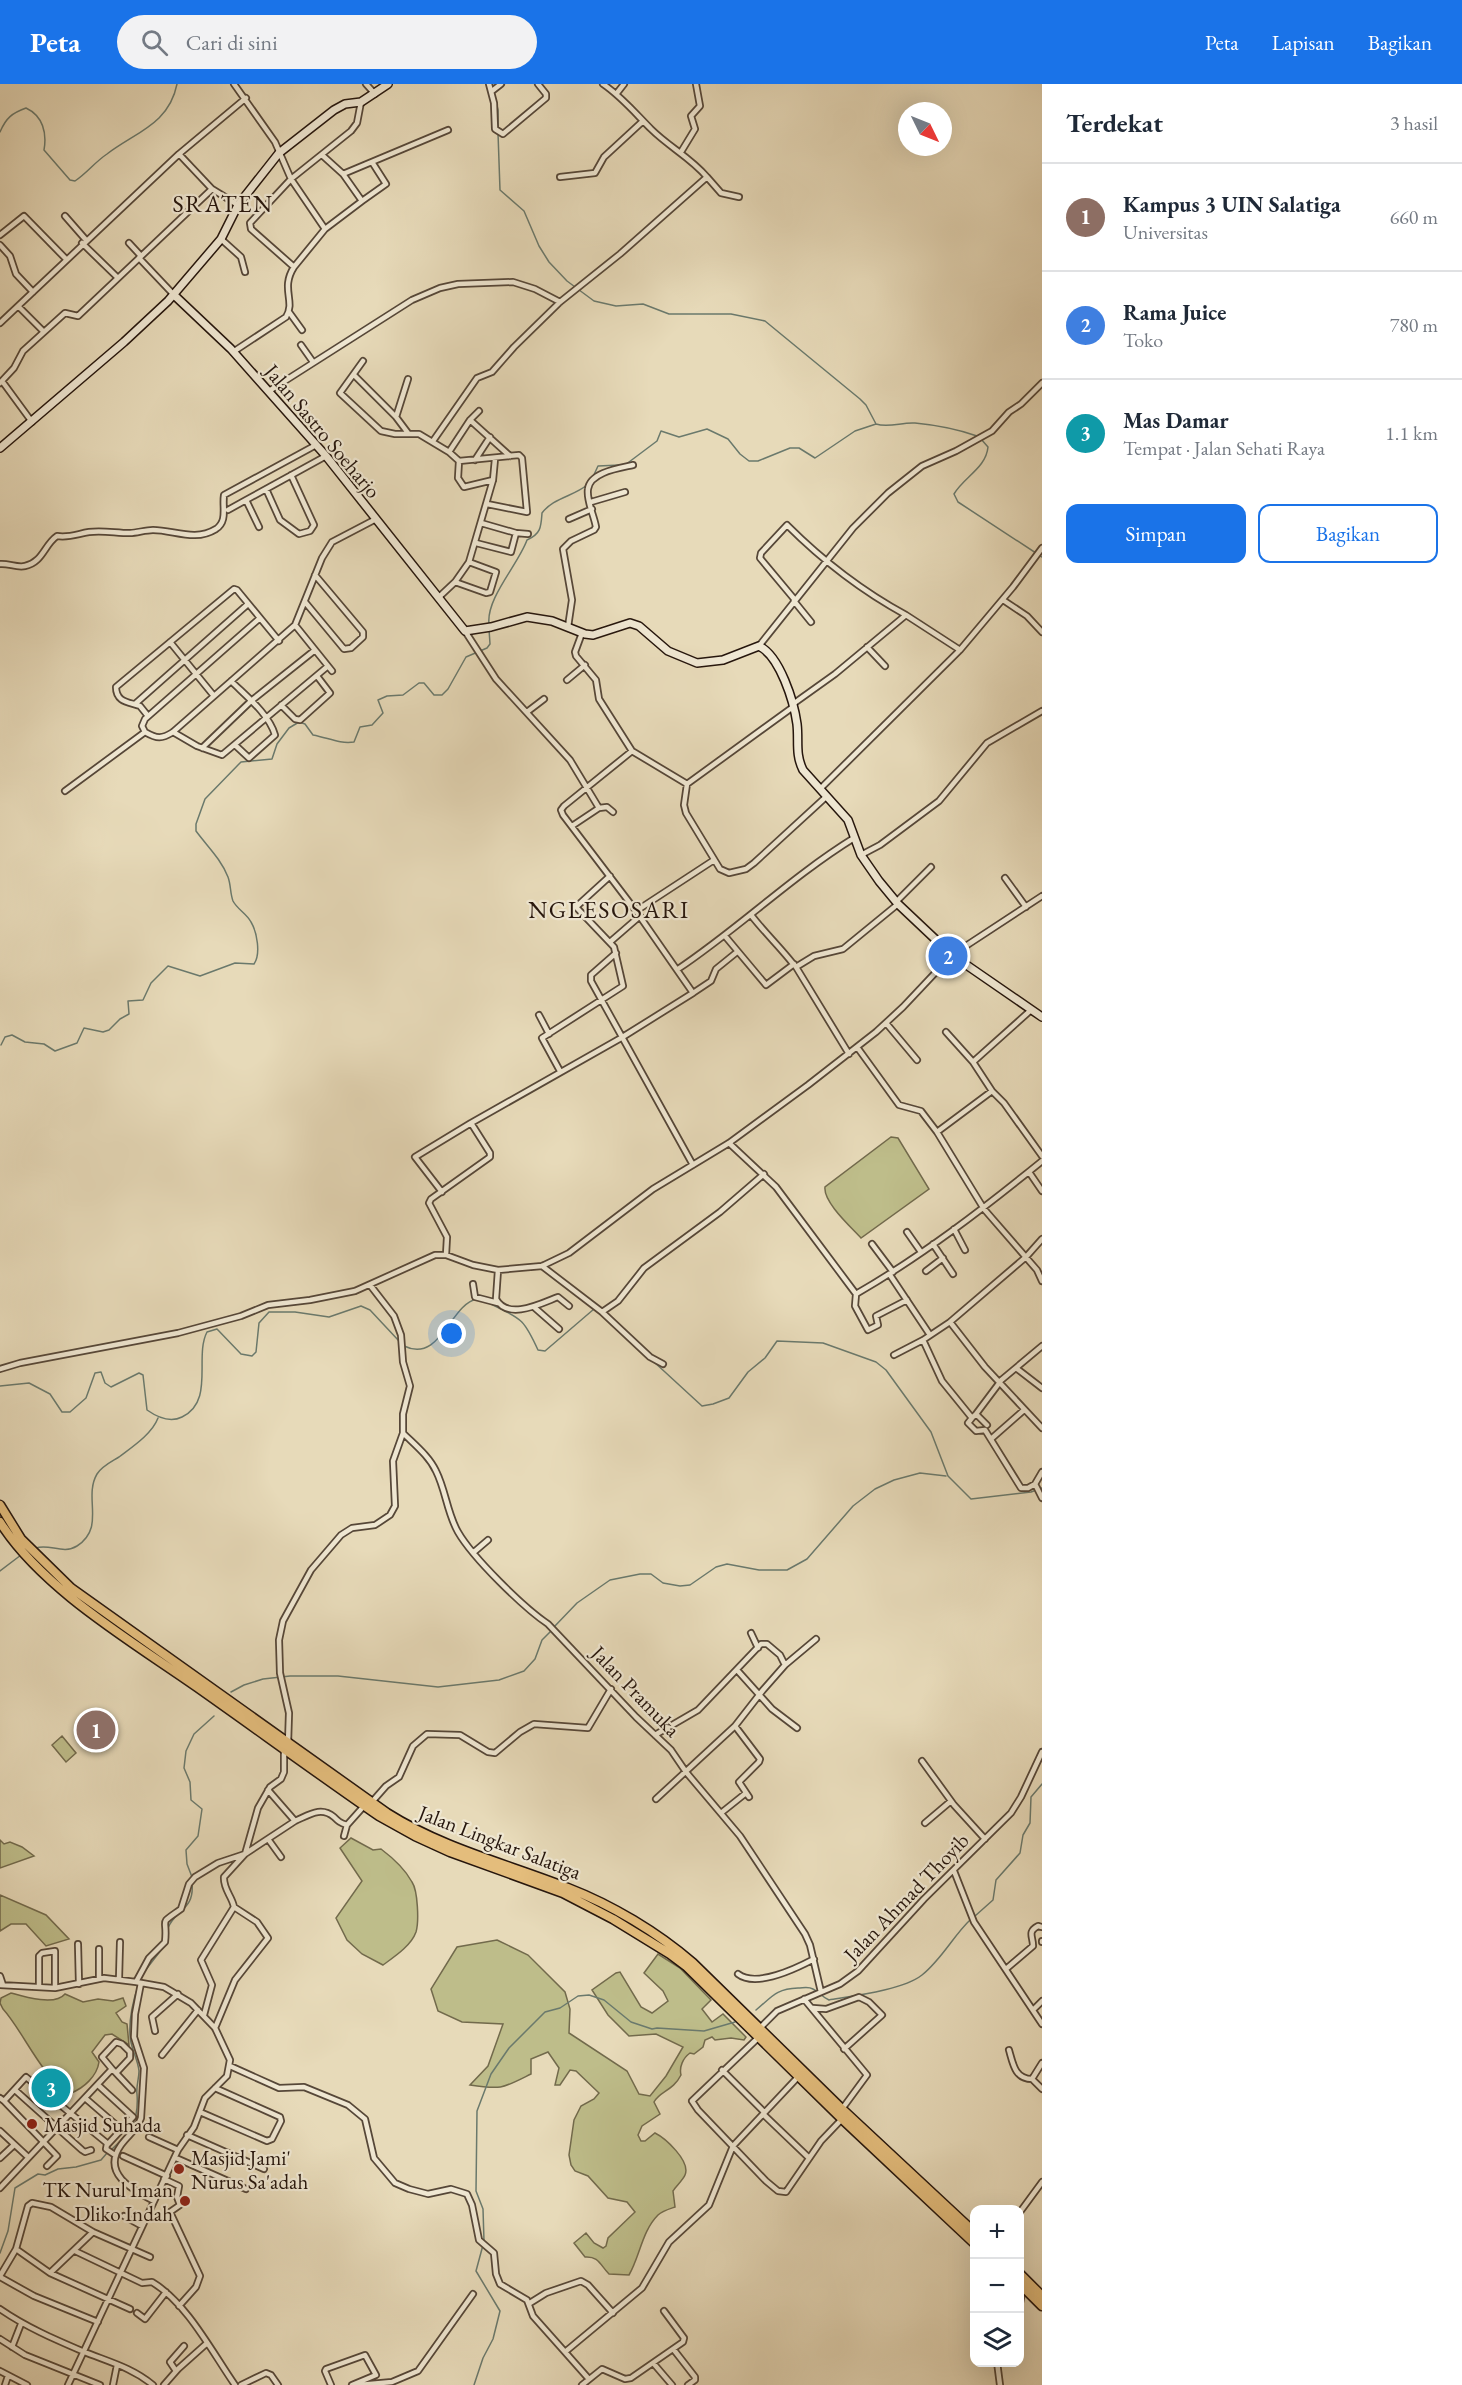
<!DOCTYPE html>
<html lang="id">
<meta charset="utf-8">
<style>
:root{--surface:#fff;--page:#f2f2f3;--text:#1f2937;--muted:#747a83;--line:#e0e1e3;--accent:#1a73e8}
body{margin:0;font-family:"EB Garamond",serif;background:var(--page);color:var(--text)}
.controls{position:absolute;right:18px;bottom:18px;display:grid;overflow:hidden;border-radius:12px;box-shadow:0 6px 24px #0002}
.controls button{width:54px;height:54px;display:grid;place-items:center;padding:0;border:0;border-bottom:2px solid var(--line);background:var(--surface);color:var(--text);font:30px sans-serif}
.compass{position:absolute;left:898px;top:18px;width:54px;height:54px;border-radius:50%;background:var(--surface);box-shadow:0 6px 24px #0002;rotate:133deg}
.you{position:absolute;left:452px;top:1250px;width:21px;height:21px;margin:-15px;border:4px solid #fff;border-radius:50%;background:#1a73e8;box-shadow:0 0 0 9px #1a73e833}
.badge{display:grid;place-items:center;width:39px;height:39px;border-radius:50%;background:var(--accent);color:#fff;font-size:20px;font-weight:700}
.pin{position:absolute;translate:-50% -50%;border:3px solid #fff;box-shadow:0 2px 6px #0006}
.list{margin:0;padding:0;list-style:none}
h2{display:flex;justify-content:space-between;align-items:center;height:78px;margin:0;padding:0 24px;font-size:26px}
h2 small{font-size:20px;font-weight:400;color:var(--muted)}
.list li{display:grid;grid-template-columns:39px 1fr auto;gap:18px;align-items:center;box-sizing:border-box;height:108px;padding:0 24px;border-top:2px solid var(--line)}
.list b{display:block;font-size:22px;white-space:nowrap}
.list p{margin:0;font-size:20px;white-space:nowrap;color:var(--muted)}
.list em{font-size:20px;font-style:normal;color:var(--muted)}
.actions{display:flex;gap:12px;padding:18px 24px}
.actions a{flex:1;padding:14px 0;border:2px solid var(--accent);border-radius:12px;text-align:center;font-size:21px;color:var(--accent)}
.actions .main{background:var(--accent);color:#fff}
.icon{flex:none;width:33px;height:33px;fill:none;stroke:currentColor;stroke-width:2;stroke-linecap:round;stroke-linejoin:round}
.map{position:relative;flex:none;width:1042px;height:2301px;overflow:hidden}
header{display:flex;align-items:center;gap:36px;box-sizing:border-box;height:84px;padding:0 30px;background:var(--accent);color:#fff}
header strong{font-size:28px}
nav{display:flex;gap:33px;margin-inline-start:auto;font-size:21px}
.search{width:420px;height:54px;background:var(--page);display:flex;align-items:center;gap:15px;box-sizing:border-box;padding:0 21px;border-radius:33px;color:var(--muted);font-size:22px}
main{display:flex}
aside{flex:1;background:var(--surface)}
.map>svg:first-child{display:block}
.green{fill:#bebd8a;stroke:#726a4c;stroke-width:1.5}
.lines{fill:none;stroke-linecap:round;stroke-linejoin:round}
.stream{stroke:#6a796c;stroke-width:1.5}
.street-casing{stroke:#564738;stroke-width:8}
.secondary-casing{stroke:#26160d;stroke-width:10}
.highway-casing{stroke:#26160d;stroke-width:11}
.street{stroke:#efe7d2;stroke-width:4.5}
.secondary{stroke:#efe7d2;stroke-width:7}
.highway{stroke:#e4bd7c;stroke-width:8}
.poi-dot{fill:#8f2418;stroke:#efe7d2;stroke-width:2}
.labels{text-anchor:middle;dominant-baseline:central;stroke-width:4.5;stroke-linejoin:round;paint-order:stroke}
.street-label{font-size:21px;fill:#26160d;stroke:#efe7d2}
.poi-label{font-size:21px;fill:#26160d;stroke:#efe7d2;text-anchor:start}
.quarter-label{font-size:24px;letter-spacing:1.5px;fill:#26160d;stroke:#efe7d2}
</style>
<header>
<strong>Peta</strong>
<div class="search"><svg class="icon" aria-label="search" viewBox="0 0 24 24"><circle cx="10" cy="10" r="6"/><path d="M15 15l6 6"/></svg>Cari di sini</div>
<nav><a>Peta</a><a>Lapisan</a><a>Bagikan</a></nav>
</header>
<main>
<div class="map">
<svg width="1042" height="2301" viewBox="0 0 1042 2301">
<rect width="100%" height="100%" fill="#e7dab9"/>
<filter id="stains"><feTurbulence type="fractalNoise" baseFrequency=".00333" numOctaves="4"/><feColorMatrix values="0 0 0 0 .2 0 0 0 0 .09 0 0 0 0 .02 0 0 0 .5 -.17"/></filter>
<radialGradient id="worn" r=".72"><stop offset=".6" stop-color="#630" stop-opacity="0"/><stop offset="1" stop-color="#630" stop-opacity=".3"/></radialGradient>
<path class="green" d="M891,1053L898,1054L929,1105L861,1154C851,1143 823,1118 825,1103Z
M62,1652L76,1669L66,1678L52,1661Z
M351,1754L373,1766L381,1765C393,1774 405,1785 412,1798C418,1807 419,1838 416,1848C411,1862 394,1873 383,1881L362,1870L347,1856L336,1834L362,1797L340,1764Z
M0,1756L4,1760L10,1758L22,1763L34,1772L0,1784Z
M0,1811L46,1831L69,1855L46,1862L26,1840H11L0,1847Z
M497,1856L528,1871L565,1908L570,1925L569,1949L627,1987L639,2010L650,2012L666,1992L683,1963L656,1950L629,1952L608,1931L592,1906L616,1889L620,1888L641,1923L652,1929L668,1917L663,1907L644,1889L658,1870L680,1884L711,1916L702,1925L712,1938L723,1930L746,1953L744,1956L731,1954L715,1956L712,1953L705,1956L703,1963L694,1970L690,1969C683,1974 679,1983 681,1991C673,2007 660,2007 654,2018L660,2030L642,2042L638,2051L641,2057H645L655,2049C665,2054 691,2077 685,2091C683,2096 676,2102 673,2107L675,2123C669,2125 662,2127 658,2131C642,2147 640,2172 629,2191L609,2190C600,2181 599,2172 585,2173L574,2159L586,2149L594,2159L603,2164L606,2162L608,2154L635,2128L627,2118L608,2114L588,2092L575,2087L571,2081L569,2071L574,2036L581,2022L594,2015L599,2009L576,1987L570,1986L560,2001H555L559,1984L548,1968L531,1975V1990C503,2004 502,2006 470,2001L488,1982L503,1940L462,1938L438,1927L431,1905L457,1863Z
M11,1909C25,1913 55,1922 65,1910L83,1918L98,1915L113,1917L123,1914L126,1922L116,1929L122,1938L127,1940L129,1961L112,1950L105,1951L92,1968L99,1978C97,1992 84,2004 71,2009C43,1997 24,1948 3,1925L0,1919L1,1914Z"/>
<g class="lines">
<path class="stream" d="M495,13L498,26V44
M0,48C6,34 12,29 26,24C43,32 47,49 44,66L70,96L75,97C87,89 95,78 107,70C136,48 169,40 177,0
M498,49L500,106L524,127L539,162L549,178L567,197L594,217L616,222L643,220L669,230H731L765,237L860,315L866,321L876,340C889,344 902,338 915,339C936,341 957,345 977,352
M981,355L988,363C986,384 964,393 954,410L958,418L1042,473
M625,381L657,357L661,347L679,353L707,345L728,355L740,370L749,377H758L790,364H799L815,374L855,347L876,340
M592,395L598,382L620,381
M489,540C486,514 518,481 527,456C541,450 541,443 542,429C553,414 574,412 587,401
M1,961L5,953L12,951L25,958L44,960L55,967L77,959L84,944L103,948L109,946L120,935L129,930L128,917L143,916L151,899L168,882L200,892L235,879L254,880C261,870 257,848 251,838C247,830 237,825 233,817C230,809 231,801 228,793C221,775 207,762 196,747V740L205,715L238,681L241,678L272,675L277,660L289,644L299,638L305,640L313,651C329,654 339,660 354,658L360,643L372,641L383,629L378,616L387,612L403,611L419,599H424L434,611H442L448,605L466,573L487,564L490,560L489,545
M489,1219C521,1235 523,1233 538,1266L545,1267L594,1225
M404,1262C441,1280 450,1220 477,1215
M653,1277L702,1322L713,1320L729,1314L748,1288L765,1274L777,1257L823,1259L876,1278L886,1286L931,1348L948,1392L971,1415L1031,1408L1042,1404
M0,1302L29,1299L50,1310L62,1328H70L86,1314L95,1289L101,1288L105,1299L111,1303L139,1289L143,1291L147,1326C157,1333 170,1339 182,1333C215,1317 194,1273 207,1248L217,1245L241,1270L252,1272L256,1268L259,1239L269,1228H295L329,1233L361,1222L370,1226L399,1257
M36,1464C49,1459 63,1471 77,1462C106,1443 83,1414 97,1390C102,1382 111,1378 119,1373C132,1363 152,1350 158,1334
M0,1487L21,1471
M554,1543L577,1519L610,1496L640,1490H651L663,1499L680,1502L690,1501L716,1483L727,1480L759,1486H787L807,1475L853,1422L875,1405L894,1396L920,1389L946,1392
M231,1608L244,1601L263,1595L290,1592H338L438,1603L499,1596L524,1587L535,1575L542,1556L551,1547
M192,1793L187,1780L186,1766L198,1752L202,1725L191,1716L190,1698L184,1684L186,1667L194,1650L214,1632
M975,1832L993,1816L996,1796L1020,1769L1023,1751L1030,1739L1031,1713L1042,1700
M168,1844C175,1825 195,1827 192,1798
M140,1896L144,1888L165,1861
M756,1926C772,1913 775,1905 798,1904C803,1904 808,1902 813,1905C819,1908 822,1913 829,1916C853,1912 903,1906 922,1891C942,1875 953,1852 971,1835
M111,2066C131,2048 139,2037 137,2010C136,2002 139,1995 139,1987C138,1975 130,1963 130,1951C129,1935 133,1915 139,1900
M484,2157L483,2125L476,2107L477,2027L491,1990L509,1964L545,1928L560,1924L578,1912L589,1911L604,1916L631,1938L652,1945L657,1944L704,1947L735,1938
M0,2169L8,2147L15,2104L38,2090L45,2091L58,2085L76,2083L101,2076L107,2069
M474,2301L483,2274L493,2255L500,2227L476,2187L483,2161"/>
<defs>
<path id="street" d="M234,0L275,58L291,95L325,145
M366,0L375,10
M489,0L494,19L495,45L503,50L546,14V10L538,0
M492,7L501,0
M617,9L624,0
M361,18L357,39L351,47L291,95L250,139L251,145L294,183L325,145L362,117L343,90L448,46
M681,68L695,45L691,32L700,22L696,0
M179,70L212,105
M322,71L343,90
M560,93L595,89L604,73L643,37
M707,93L721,109L739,113
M362,117L386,100L372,78
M65,132L86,156
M0,151L24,132L66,175
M221,155L241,173L245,188
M82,159L118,194
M129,159L141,172
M0,161L10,172L16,190L33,208
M139,174L174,211
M18,222L43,247
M289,228L302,246
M0,239L179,70L246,14
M301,261L313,278
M233,268L286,233C296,217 280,205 294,183
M363,277L340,309L381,347L395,350H419L449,368L459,377L519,371L522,374L527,428L487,420
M354,291L396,333
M408,295L396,333L408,349
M2,297L32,338
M0,299L14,284L23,267L65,229L78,232L212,105L238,121
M269,307L412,216L440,204L458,200L513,198L535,205L560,218
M470,336L510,372
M433,357L477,294L492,288L514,263L560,218L620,170L707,93C690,73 669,63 651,45C635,29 622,13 603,0
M449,368L470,336L479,327
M475,376L490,353
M459,377L458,394L464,403L493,396
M266,405L280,436L299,450L310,447L314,441L291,391
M591,418L625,408
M228,426L246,416
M569,435L592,425
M481,439L516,449L528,450
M259,443L246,416L326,372
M476,459L511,468L516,449
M0,480C8,479 17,484 25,482C43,478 44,461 57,452C69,454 77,450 89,448C102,446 116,449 130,449C137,449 145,446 153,446C174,446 195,458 216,445C228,437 222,423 224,411L316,361
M455,498L486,509L490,508L496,488L469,478
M439,513L455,498L469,478L493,396L495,375
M795,516L760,474L761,469L787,441C823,477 862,507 906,531
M1003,516L1027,532L1042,548
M794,517L811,538
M305,518L344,565L351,564L363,553V548L315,491
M295,541L332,587
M568,543L572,516L563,465L571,457L594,446L596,443C594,431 586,416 588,405C590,388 620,384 633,381
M465,547L496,595L570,676L599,724
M582,549L575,568L576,572L596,596L599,615L632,667
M170,558L214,612
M759,562L853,444L888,409L922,382L956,367L992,347L1009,328L1021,320L1042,299
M867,563L885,582
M960,566L1013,503L1042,464
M567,596L585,581
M231,597C246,612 269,630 275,651L249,674L235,661
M135,620L248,520
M793,620L835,590L906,531L960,566L820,705
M281,621L295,635L300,636L330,609L317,592
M527,628L544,615
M148,632L140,622C130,618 116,619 116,603L234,505L237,506L279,557
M145,648L142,642L145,635L260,534
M173,648L197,662L222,671L328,582
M202,664L251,617L315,566
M687,700L684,721L686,729L720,785L729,789L746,785L754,779L827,712
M65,707L145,648C157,655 162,655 173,648L295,541L322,474L332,458L376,435
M572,742L599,724L607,723L613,728
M861,771L880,761L939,717L987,659L1042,627
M1005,794L1026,823
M896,818L931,783
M636,827L714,776
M751,831C765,849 780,863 794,881
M725,852L766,901L794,880
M610,858L640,832
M616,869L591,891V897L693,1081
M678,885C738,845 791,793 854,754
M693,909L711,897L716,885L737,868
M539,931L549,950
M886,939L917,976
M946,948L973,978L992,1007L937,1048L984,1125L1037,1186L1042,1197
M857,963L899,1021L921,1027L937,1048
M849,970L796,883L814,872L843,865L898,820
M973,978L1031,926
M560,987L542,954L623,902L614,863L576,823L610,792
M992,1007L1004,1019L1042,1072
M729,1059L776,1103L856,1210C922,1172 983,1125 1042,1077
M1029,1088L1042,1107
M442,1108L415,1073L471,1039
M954,1145L965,1166
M907,1148L921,1168
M872,1160L893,1188
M933,1160L953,1190
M446,1171L447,1153L429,1119L431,1115L490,1073V1069L471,1039L621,954L693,909L636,827L563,731L561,726L564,722L632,667L687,700L793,623
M542,1182L602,1228L650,1273L663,1280
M498,1186L496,1215C508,1237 542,1219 558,1213L569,1222
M926,1187L943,1174
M890,1191L930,1251
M473,1200L475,1213L498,1219
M856,1210L855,1222L868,1246L878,1241L876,1232L907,1216
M535,1224L559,1245
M602,1228L618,1217L644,1184L720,1128L764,1090
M950,1238L1026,1173L1042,1155
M923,1256L942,1297L972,1334L976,1330L987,1341
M894,1271L923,1256L950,1238L985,1283L1042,1344
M1016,1284L1042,1304
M0,1285L20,1279L178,1249L241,1232L268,1221L310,1216L355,1207L435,1171H446L473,1181L498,1186L542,1182L569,1169L653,1105L729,1059L808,1001L876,948L903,923L952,871L1042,812
M999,1298L1042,1262
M976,1330L1000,1298
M972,1334L968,1339L976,1347L985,1346L1021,1404H1028L1035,1400
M403,1349C415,1361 429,1372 436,1387C446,1407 447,1429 458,1448C473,1474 523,1523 548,1540L636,1633L671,1666L686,1688L740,1752L805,1850L810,1861L821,1908
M991,1355L1024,1326
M1042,1388L1035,1400L1042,1414
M474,1468L488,1456
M751,1549L758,1564
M785,1581L816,1555
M737,1586L772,1625L797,1644
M735,1642L760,1675L759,1678L739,1698L749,1713
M655,1651L698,1626L761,1560H767L780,1571L785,1581L763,1606L735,1642L656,1715
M922,1677L954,1721L985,1755
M371,1719L386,1702L399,1693L413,1662L427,1650L460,1651L488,1668L495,1669L520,1648L534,1640L588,1644L611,1605
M721,1729L746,1709
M295,1737C309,1731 321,1722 334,1733C338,1737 340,1739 347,1741
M925,1739L951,1717
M344,1752L347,1741L364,1722
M268,1755L281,1773
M954,1787L974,1838L1042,1940
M1042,1857V1858
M78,1860L79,1900
M1006,1885L1033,1862C1033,1852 1027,1848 1038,1842L1042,1843
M738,1890C756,1904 797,1884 814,1875
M0,1892L3,1901
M99,1895V1865
M119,1895L120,1858
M141,1899L135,1930L134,1953L144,1984L141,2034C137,2046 128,2051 121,2061C101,2089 132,2106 154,2117
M0,1901L55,1904L104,1894L136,1898L149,1874L165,1858C168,1832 157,1842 181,1825L189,1800L195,1793L218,1779L245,1770L258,1724L270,1703L281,1695L284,1688V1666L288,1660L289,1629L280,1589L279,1556L283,1537L311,1486L341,1451L352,1444L375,1441L390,1431L395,1422L393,1377L403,1349V1330L410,1302L403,1278L401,1251L394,1232L370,1201
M39,1902V1872L42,1869L55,1867V1904
M804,1915L867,1991L842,2025
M813,1924L826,1925L859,1913L869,1918L882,1931L844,1965
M1033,1926L1042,1917
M204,1931L212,1901L201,1876L234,1823
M215,1944L235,1896L268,1854L257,1838L234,1823C232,1812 223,1805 224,1793L245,1770L295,1737L268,1706
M760,1944L777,1927L840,1900L858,1887L924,1815L1011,1729L1021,1713L1042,1668
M155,1947L152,1933L178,1910
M759,1953L692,2017L698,2026L766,2097L778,2107L786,2108L821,2057L842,2035
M1009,1966C1013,1980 1015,1995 1032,1995
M162,1971L198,1926
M1042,1979L1032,1995L1042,2005
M230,1982L279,2004L304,2003L348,2021L365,2035L374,2074L395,2099L409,2105L428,2110L451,2105L467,2110L472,2121L479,2156L494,2169L496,2190L500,2200L527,2216L533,2232L565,2268
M722,1986L764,2028
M116,1989L132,2006
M15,2006L82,2066L85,2068L91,2066
M0,2014L4,2017L26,1993L108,2060L133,2033L98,2001
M85,2014L122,2046
M4,2017L57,2072L47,2082
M200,2028L267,2057L272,2055L281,2037L280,2033L215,2004
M763,2030L808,2073
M0,2047L28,2073
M187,2051L264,2085
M149,2053L178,2066
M107,2060L106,2065L115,2071
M123,2072L167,2092
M0,2074L14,2061
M176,2074L246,2105
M164,2095L179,2102L177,2113L180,2121L170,2128L200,2192L196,2203L179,2222
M0,2104L112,1985L102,1973L116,1958L122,1960L130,1968V1974L116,1989L112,1985
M1020,2128L1042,2098
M124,2132L142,2142
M16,2165L50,2189L130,2225
M75,2167L142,2199L152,2198C187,2219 212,2268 235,2301
M50,2189L93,2148
M0,2192L16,2165L28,2122L32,2119L51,2123L93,2148L150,2173
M0,2193L34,2212L98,2238
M530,2219L546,2209L581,2197L588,2201L613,2229
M1020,2219L1023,2204
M0,2225C26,2243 54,2255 82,2267C109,2278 131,2283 153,2301
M137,2229L145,2235L166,2208
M0,2255L25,2271L100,2301
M12,2263L21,2240
M674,2266L695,2293V2296L688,2301
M997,2278L1000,2301
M654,2280L672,2301
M0,2287L27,2301
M176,2287L170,2278L184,2262
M588,2294L565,2268L642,2204L669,2158L709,2121L733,2062L798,1993
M5,2301L8,2292
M68,2301L178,2066L194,2043L205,2014L227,1992L230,1976L215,1944L191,1919L164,1903L136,1898
M113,2301L117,2281
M164,2301L178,2285L206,2260
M241,2301L266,2289L271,2291L278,2301
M331,2301L325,2287L326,2285L365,2271L376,2291L352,2301
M359,2301L392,2298L418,2287L473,2210
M582,2301L602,2285L625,2295L631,2294L683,2258L684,2254L664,2227"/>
<path id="secondary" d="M174,211L231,265L326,372L465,547L491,543L527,533L552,537L585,550L593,551L630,539L639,542L668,567L697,579L723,576L759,562C780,572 794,618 797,640C799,657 795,670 803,686L848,736L861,771L879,797L898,820L952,871L1042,933
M0,364L124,258L168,217L221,155L238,121L279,69L334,26L345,20L361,18L388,0"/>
<path id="highway" d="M0,1421L21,1455L71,1504L387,1729C442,1764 507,1780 568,1804C612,1821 657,1848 693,1879L842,2025L974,2148
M0,1438C42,1505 133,1558 197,1603C258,1646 318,1690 379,1732L415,1752L450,1768L563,1809L613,1835L670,1870L686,1882L842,2035L974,2159
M1020,2190L1042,2212
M1020,2200L1042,2222"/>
</defs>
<use href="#street" class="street-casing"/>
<use href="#secondary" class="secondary-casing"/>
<use href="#highway" class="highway-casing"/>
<use href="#street" class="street"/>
<use href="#secondary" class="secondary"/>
<use href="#highway" class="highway"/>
</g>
<g class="poi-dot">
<circle cx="32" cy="2040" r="6"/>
<circle cx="179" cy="2085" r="6"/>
<circle cx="185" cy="2117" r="6"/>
</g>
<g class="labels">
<g class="street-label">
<text transform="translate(323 347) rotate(50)">Jalan Sastro Soeharjo</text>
<text transform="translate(636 1607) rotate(46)">Jalan Pramuka</text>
<text transform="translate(500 1758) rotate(21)">Jalan Lingkar Salatiga</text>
<text transform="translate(906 1813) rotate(-46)">Jalan Ahmad Thoyib</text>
</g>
<g class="poi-label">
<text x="44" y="2040">Masjid Suhada</text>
<text x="191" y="2073">Masjid Jami'<tspan x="191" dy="24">Nurus Sa'adah</tspan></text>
<text x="173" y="2105" text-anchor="end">TK Nurul Iman<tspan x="173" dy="24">Dliko Indah</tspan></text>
</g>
<g class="quarter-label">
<text x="223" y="119">SRATEN</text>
<text x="609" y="825">NGLESOSARI</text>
</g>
</g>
<rect width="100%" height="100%" filter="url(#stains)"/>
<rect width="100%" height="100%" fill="url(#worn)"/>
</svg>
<div class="controls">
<button>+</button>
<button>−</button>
<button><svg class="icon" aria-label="layers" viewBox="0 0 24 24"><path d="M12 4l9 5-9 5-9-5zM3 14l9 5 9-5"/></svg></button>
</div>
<svg class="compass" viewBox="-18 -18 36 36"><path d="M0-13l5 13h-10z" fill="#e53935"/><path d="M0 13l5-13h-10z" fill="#747a83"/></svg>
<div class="you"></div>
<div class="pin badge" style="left:96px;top:1646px;background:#8d6e63">1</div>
<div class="pin badge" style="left:948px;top:872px;background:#3f7fe0">2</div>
<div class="pin badge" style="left:51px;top:2004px;background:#0f9aa8">3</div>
</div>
<aside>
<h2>Terdekat<small>3 hasil</small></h2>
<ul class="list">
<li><span class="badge" style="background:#8d6e63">1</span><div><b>Kampus 3 UIN Salatiga</b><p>Universitas</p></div><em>660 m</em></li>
<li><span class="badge" style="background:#3f7fe0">2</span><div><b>Rama Juice</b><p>Toko</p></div><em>780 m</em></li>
<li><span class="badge" style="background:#0f9aa8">3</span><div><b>Mas Damar</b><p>Tempat · Jalan Sehati Raya</p></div><em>1.1 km</em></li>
</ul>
<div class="actions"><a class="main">Simpan</a><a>Bagikan</a></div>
</aside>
</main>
